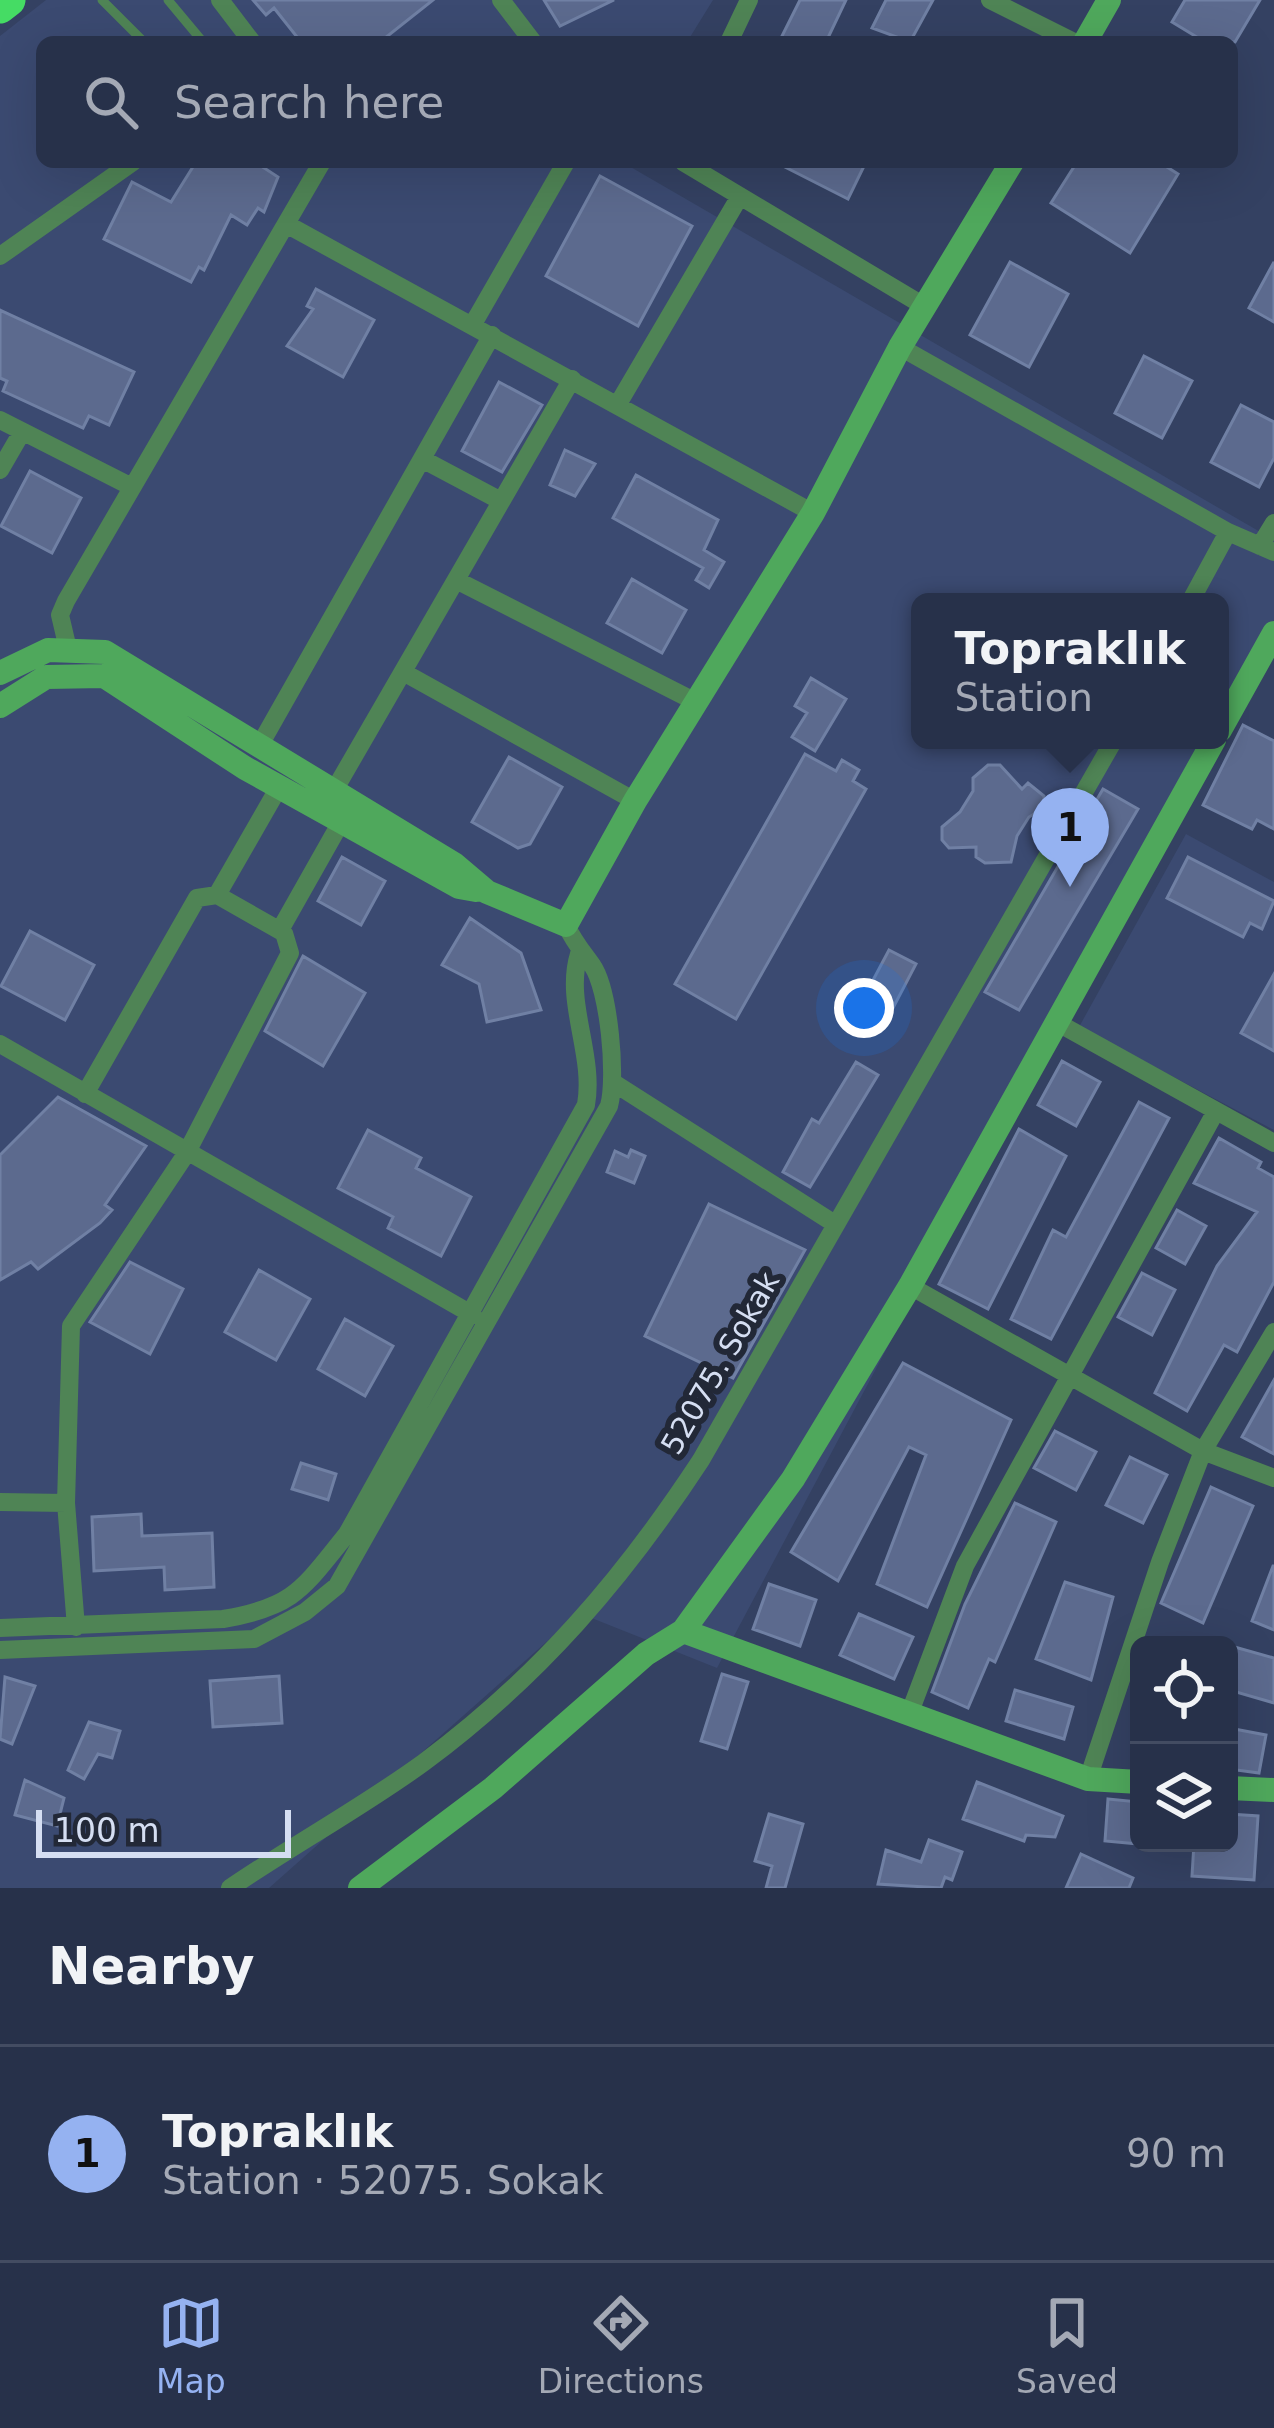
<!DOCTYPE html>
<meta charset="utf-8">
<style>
:root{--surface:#27314a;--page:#333d54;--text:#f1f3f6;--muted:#a4a9b5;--line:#434c62;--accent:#95b2f1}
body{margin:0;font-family:"DejaVu Sans",sans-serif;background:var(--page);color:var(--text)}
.controls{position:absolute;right:36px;bottom:36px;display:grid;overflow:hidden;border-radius:18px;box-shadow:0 12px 48px #0002}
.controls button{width:108px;height:108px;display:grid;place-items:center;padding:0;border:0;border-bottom:3px solid var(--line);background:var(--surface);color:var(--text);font:60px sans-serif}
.scale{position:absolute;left:36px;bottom:30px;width:255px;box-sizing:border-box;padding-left:12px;border:6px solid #d5def2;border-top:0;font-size:33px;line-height:42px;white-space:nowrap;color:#d5def2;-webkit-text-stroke:9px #222837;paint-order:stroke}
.you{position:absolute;left:864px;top:1008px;width:42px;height:42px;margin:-30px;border:9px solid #fff;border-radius:50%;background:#1a73e8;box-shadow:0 0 0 18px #1a73e833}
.badge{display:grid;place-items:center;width:78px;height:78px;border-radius:50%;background:var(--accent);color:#111;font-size:39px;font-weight:700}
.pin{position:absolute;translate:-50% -99px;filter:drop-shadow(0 3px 6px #0008)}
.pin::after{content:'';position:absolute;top:63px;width:42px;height:36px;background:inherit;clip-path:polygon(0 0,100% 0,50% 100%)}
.popup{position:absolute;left:911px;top:593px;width:318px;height:156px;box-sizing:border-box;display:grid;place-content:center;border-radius:18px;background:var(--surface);filter:drop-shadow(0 3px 9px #0005);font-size:39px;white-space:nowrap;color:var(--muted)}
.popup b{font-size:45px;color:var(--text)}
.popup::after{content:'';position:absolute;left:50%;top:100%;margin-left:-24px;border:24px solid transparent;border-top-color:var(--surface)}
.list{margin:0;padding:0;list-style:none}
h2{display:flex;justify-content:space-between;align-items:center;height:156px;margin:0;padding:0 48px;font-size:51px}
h2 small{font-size:39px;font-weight:400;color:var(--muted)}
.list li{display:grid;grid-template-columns:78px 1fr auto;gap:36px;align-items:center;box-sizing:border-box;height:216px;padding:0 48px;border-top:3px solid var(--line)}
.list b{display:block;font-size:45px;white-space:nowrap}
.list p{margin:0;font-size:39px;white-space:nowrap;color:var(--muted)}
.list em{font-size:39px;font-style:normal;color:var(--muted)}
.icon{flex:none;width:66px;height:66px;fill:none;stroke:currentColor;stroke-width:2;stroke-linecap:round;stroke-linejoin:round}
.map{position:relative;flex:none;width:1274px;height:1888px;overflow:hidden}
.search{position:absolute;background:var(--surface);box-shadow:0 12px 48px #0002;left:36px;right:36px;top:36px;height:132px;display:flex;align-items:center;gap:30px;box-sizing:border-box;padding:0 42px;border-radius:18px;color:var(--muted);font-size:45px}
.sheet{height:372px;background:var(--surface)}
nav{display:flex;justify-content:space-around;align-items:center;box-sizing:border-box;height:168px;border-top:3px solid var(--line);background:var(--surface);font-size:33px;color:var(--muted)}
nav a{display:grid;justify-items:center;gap:6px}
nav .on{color:var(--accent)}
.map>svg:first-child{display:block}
.built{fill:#3b4a71}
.building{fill:#5c6a8e;stroke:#7080a4;stroke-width:3}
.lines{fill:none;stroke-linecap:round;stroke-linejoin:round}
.lane{stroke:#4f8455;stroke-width:9}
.street{stroke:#4f8455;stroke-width:18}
.secondary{stroke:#4fa85c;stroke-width:24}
.highway{stroke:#45dc64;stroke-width:33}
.labels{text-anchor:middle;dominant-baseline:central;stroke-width:12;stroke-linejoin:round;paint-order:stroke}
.street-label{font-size:30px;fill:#d5def2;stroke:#222837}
</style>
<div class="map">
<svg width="1274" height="1888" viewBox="0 0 1274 1888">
<rect width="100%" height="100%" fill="#344162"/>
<path class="built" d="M46,0H713L687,42H42V162H622L1274,540V620L1220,722V602H920V740H1210L717,1668L579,1613L269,1888H0V36Z
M1186,834L1274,882V1130L1079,1027Z"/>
<path class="building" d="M253,0H433L380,42H301L274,8L266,15Z
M544,0H614L560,26Z
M800,0H846L826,42H779Z
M886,0H933L910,42L872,28Z
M1185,0H1260L1235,42H1205L1172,22Z
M196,162H255L278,177L264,212L258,208L247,225L231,215L204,270L199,267L191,282L104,239L132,182L171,202Z
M775,162H866L848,199Z
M1077,162H1159L1178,174L1130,253L1051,203Z
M600,176L692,226L638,326L546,276Z
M1010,262L1068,294L1029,367L970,335Z
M1274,262V322L1249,308Z
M316,289L374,320L343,377L287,346L313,309L307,306Z
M0,310L134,372L109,425L89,416L83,428L3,391L7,381L0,378Z
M1144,356L1192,381L1162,438L1115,413Z
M499,382L542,405L502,472L462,451Z
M1241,405L1274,422V458L1259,487L1211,462Z
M565,450L595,464L575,496L550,485Z
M30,471L81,498L52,553L1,526Z
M636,475L718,520L704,550L724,562L709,588L696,580L703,568L613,518Z
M632,579L686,610L662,653L607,623Z
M811,678L846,699L815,751L792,737L807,713L795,706Z
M1243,725L1274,741V829L1257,820L1252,829L1203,805Z
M805,754L836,771L842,760L859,770L853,781L866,789L736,1019L675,984Z
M509,757L562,787L530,844L518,848L472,822Z
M988,765H1000L1022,789L1028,783L1044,796V808L1029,817L1017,836L1011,862L985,863L976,857V847L949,848L942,840V827L960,812L973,791V778Z
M1103,789L1138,809L1019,1010L985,992Z
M342,857L385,881L361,925L318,901Z
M1188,857L1274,901L1262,929L1250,923L1243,937L1167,898Z
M470,918L521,953L541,1010L487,1022L479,984L442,965Z
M30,931L94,965L65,1020L1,986Z
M889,950L916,964L881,1031L854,1016Z
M303,956L365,993L323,1066L265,1031Z
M1274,974V1051L1241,1033Z
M1062,1061L1100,1082L1076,1126L1038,1105Z
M856,1062L878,1075L810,1187L783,1172L812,1119L819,1123Z
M58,1097L146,1146L105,1205L112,1210L100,1223L38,1269L31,1262L0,1280V1155Z
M1139,1102L1169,1118L1051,1339L1011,1319L1053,1230L1066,1237Z
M1019,1129L1066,1156L988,1309L939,1284Z
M368,1130L421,1158L416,1168L471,1197L441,1256L388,1228L393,1217L338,1188Z
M1219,1138L1261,1162L1258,1168L1274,1177V1282L1237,1352L1224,1345L1187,1411L1155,1393L1217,1266L1257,1212L1194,1183Z
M631,1150L645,1156L634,1183L607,1172L615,1151L628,1157Z
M709,1204L805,1250L733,1378L645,1336Z
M1177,1210L1206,1226L1185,1264L1156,1248Z
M130,1262L183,1289L150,1354L90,1322Z
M259,1270L310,1299L276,1360L225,1332Z
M1142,1273L1175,1290L1152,1335L1118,1317Z
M345,1319L393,1346L365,1396L318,1369Z
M903,1363L1011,1420L927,1607L877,1584L926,1455L909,1447L838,1581L791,1552Z
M1274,1380V1454L1242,1437Z
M1055,1431L1096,1452L1076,1490L1034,1468Z
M1130,1457L1167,1475L1143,1523L1106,1505Z
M301,1463L336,1474L328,1500L292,1489Z
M1211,1487L1253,1506L1203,1623L1161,1603Z
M1015,1503L1056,1522L995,1662L989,1659L968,1708L932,1692L965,1604Z
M141,1514L142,1536L212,1533L214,1587L165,1590L164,1567L94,1571L92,1517Z
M1273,1566H1274V1630L1252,1621Z
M1065,1582L1113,1597L1091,1680L1036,1659Z
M769,1584L816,1600L800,1646L753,1629Z
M859,1614L913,1637L894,1679L840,1655Z
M1231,1646L1274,1658V1703L1229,1690Z
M722,1674L748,1682L727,1749L701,1741Z
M279,1676L282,1723L213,1727L210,1681Z
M5,1677L35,1686L12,1744L0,1739Z
M1015,1690L1073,1707L1064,1739L1006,1721Z
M89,1722L120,1731L112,1758L98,1754L84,1779L68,1770Z
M1229,1728L1266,1735L1259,1773L1229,1769Z
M25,1780L64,1798L57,1826L15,1815Z
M977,1782L1063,1816L1055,1837L1026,1835L1024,1841L963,1819Z
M1108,1799L1139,1802V1844L1105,1841Z
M769,1814L803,1824L785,1888H766L772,1866L755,1861Z
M1229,1814L1258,1816L1254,1880L1192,1876L1194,1843H1229Z
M929,1840L962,1852L952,1880L945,1877L941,1888L878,1884L886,1850L921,1862Z
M1081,1854L1133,1878L1129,1888H1066Z"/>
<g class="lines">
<path class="lane" d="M102,0L144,42
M168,0L203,42"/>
<path class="street" d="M220,0L252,42
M501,0L533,42
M990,0L1074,42
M729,42L749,0
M683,162L924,306
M286,224L813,513
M0,256L133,162
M473,324L566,162
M900,347L1228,532L1274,552
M618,404L740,196
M0,420L130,486
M422,459L501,501
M0,470L22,432
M1260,546L1274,523
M456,580L696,702
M1190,602L1228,532
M68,649L60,615L66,601L322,162
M403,672L635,801
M261,743L492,335
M335,789L572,379
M217,895L279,787
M280,930L341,822
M1056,1022L1274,1143
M0,1044L473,1315
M614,1083L835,1224
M910,1286L1203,1451L1274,1478
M0,1502L66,1503
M76,1627L66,1503L71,1326L186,1154L290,953L284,933L217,895L197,898L85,1094
M0,1628L223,1619C295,1607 303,1588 347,1534L586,1105C595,1054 564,1002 579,954
M0,1650L254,1639L305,1612L337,1586L609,1106C617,1077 609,989 592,965C582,951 574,942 566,925
M910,1712L965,1566L1216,1111
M1088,1779L1160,1562L1203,1451L1274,1332
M230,1888C293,1845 361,1808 423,1763C539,1677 623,1579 701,1460L1114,740"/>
<path class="secondary" d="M1085,42L1109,0
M0,673L48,650L105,652L454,864L487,892L566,925L635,801L813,513L900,347L1012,162
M0,706L46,677L104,676L245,768L459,887L476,890
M1220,730L1274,633
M683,1631L1088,1779L1139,1782
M1229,1788L1274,1790
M360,1888L493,1788L646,1654L683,1631L793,1479L910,1286L1214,740"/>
<path class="highway" d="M0,7L9,0"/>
</g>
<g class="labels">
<g class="street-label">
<text transform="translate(720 1363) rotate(-60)">52075. Sokak</text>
</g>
</g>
</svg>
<div class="controls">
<button><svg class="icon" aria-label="locate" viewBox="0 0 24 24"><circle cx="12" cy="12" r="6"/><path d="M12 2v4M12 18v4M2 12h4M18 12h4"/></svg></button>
<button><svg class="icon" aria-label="layers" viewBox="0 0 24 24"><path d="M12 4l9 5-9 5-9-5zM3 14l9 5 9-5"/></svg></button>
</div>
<div class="scale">100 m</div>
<div class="you"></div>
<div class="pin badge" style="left:1070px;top:887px">1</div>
<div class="popup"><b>Topraklık</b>Station</div>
<div class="search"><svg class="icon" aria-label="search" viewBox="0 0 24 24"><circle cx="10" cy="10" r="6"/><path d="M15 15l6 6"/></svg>Search here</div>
</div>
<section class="sheet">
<h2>Nearby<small></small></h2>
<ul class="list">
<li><span class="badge">1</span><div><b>Topraklık</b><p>Station · 52075. Sokak</p></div><em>90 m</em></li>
</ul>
</section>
<nav>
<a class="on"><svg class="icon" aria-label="map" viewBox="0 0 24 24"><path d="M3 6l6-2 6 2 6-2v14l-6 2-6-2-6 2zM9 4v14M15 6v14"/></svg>Map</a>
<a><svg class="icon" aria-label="directions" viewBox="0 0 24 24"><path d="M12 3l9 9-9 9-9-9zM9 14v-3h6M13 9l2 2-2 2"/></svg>Directions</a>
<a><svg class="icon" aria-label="saved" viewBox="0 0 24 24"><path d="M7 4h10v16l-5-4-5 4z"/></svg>Saved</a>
</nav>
